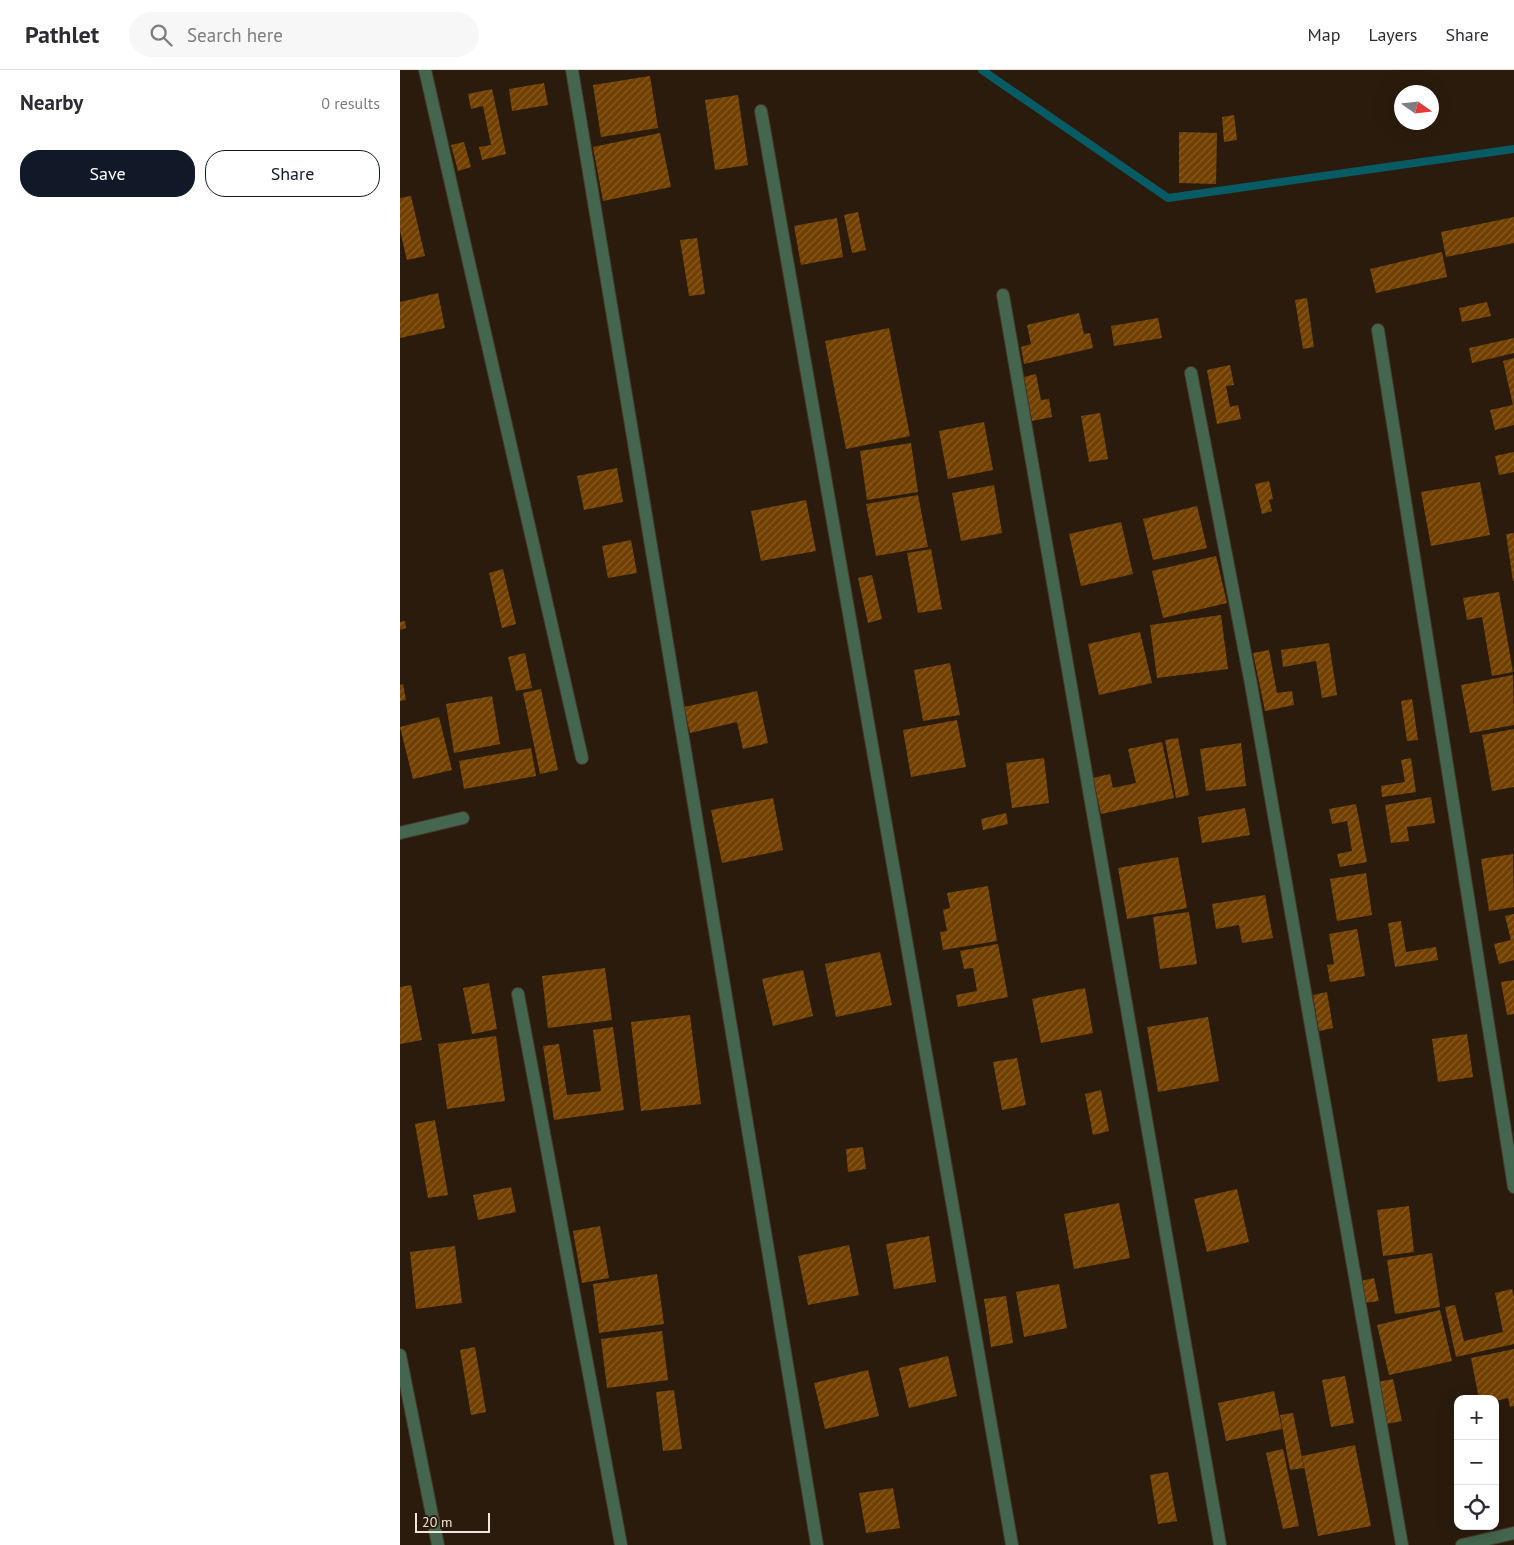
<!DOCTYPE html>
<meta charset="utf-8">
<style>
:root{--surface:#fff;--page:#f7f7f7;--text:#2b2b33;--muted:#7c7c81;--line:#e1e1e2;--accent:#111827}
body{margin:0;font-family:"PT Sans",sans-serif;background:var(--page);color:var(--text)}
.controls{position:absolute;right:15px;bottom:15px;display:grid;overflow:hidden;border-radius:10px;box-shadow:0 5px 20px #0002}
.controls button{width:45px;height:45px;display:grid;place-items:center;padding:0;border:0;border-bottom:1px solid var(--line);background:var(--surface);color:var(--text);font:25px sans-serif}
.compass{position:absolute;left:994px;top:15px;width:45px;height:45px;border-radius:50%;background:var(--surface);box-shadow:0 5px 20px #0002;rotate:104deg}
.scale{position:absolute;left:15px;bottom:12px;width:75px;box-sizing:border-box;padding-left:5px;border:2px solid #f1e6dd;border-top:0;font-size:14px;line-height:18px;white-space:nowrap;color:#f1e6dd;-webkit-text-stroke:4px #2a1b0d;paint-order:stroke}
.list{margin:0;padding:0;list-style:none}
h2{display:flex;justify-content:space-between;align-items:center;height:65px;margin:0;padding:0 20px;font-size:21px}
h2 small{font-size:16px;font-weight:400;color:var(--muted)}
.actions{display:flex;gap:10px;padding:15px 20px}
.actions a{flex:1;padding:11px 0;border:1px solid var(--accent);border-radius:20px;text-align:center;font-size:18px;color:var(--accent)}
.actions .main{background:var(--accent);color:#fff}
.icon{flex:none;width:28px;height:28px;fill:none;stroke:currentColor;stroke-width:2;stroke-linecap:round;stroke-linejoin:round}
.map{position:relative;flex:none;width:1114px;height:1475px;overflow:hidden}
header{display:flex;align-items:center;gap:30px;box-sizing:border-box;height:70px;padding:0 25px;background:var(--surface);border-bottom:1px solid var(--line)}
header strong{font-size:24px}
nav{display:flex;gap:28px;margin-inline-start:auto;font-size:18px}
.search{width:350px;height:45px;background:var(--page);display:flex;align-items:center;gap:12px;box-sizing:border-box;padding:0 18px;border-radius:28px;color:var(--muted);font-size:19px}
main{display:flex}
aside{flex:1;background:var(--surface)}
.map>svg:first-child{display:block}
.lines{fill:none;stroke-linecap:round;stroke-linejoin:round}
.stream{stroke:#075b64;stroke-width:8}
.building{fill:url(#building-hatch)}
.minor-casing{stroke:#46372a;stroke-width:14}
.minor{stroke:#44654e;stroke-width:12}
</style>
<header>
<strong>Pathlet</strong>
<div class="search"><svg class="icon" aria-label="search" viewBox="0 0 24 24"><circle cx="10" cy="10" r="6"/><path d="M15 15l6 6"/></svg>Search here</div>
<nav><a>Map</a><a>Layers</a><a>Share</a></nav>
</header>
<main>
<aside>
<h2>Nearby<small>0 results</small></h2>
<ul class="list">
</ul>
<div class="actions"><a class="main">Save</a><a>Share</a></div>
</aside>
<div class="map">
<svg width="1114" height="1475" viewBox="0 0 1114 1475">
<defs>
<pattern id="building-hatch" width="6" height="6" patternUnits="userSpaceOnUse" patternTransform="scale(1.25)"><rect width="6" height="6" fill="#724101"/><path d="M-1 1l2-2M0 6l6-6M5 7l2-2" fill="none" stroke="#875c26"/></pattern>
</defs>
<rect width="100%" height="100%" fill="#2a1b0d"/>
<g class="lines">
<path class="stream" d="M582,0L768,128L1114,79"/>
</g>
<path class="building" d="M250,6L258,58L201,67L193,15Z
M144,13L148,35L112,41L109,19Z
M92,19L106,84L82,90L79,77L91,75L83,36L71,39L68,24Z
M338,25L348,95L315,100L305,30Z
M834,45L837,70L824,72L822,47Z
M779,62L817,63L816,114L779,113Z
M260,63L271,117L203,131L193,77Z
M64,72L71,97L58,101L51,75Z
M11,126L25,186L7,190L0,161V128Z
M458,142L466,180L452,183L444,145Z
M1114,147V173L1046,187L1041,162Z
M437,148L443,187L401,195L394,156Z
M297,168L305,224L289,226L280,170Z
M1042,182L1047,207L976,223L970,199Z
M38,223L45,258L0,268V232Z
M907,228L914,277L903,279L895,230Z
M1087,232L1091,246L1062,252L1059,238Z
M679,243L684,264L690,263L693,278L624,294L621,277L631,274L627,255Z
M758,248L762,268L714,276L711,256Z
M489,258L510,366L446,379L425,271Z
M1114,268V283L1072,293L1069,278Z
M1114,288V355L1095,360L1090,340L1113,335L1103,291Z
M830,295L834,315L826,316L830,337L838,335L841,349L817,354L807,300Z
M636,304L641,330L649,329L652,347L632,351L624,307Z
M700,343L708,389L689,392L681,346Z
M584,352L593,400L548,409L539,361Z
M511,373L518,422L467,430L460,381Z
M1114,382V402L1099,405L1095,386Z
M217,398L223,432L184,440L177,406Z
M869,411L873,429L869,430L872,441L862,444L855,414Z
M1080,412L1090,465L1031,476L1021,422Z
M594,415L602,463L561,471L552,423Z
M518,425L528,477L476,486L466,434Z
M406,430L416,481L361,491L351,441Z
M797,436L807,478L753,490L743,449Z
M721,452L733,504L681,516L669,464Z
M1114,463V511H1113L1106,464Z
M231,470L237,503L208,508L202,476Z
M531,479L542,539L518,543L507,483Z
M816,486L827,533L763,548L752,501Z
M103,499L116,554L102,558L89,503Z
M472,505L482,549L468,553L458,508Z
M1099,522L1113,602L1092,606L1082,547L1067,550L1063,528Z
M821,545L828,599L757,608L750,555Z
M5,551L6,558L0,560V552Z
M740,562L752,613L699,625L688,574Z
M929,573L937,625L922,628L916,591L883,597L881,580Z
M869,580L877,623L892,621L894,635L865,641L853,583Z
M125,583L132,618L116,621L108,587Z
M550,593L560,645L523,651L514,600Z
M1113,605L1114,655L1070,663L1061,615Z
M3,614L6,630L0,631V615Z
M141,619L158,700L140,704L123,623Z
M357,621L368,673L343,679L337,652L290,663L284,637Z
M92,626L100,674L54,683L46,634Z
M1012,629L1018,670L1007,671L1001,631Z
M39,647L52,700L13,709L0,657Z
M557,650L566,697L511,707L503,660Z
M1114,659V717L1092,721L1082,665Z
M778,668L789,725L776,728L765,670Z
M762,672L774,728L701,744L693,708L710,704L713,718L736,713L728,679Z
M841,673L846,716L806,721L800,679Z
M131,678L136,706L64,719L59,691Z
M644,688L649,733L612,738L606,693Z
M1011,688L1016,722L982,727L981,716L1005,712L1001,690Z
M1031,727L1035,753L1007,757L1009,771L991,773L985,735Z
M373,728L383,780L322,793L311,740Z
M956,734L967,792L940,797L937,784L952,781L947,751L932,754L929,739Z
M845,738L850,765L802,773L798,747Z
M606,743L608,754L583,760L581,749Z
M1113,784L1114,837L1089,841L1081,789Z
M778,787L787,838L727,849L718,798Z
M966,803L972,845L937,851L930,809Z
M588,816L597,871L543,880L540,862L547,861L543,840L550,838L547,823Z
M865,825L873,868L842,873L839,855L816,859L812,834Z
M789,842L797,894L760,899L753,847Z
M1114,844V890L1099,894L1094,874L1111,870L1105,846Z
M1001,851L1006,882L1036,877L1038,890L995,897L988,853Z
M957,859L965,906L930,912L927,895L934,894L929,864Z
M598,874L608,927L558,937L556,925L577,921L573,898L564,899L560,881Z
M480,882L492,935L436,947L425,894Z
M205,898L212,950L148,958L142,906Z
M403,900L413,946L373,956L362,909Z
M1114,910V944L1107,945L1101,912Z
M89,913L97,959L72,964L63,918Z
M11,915L22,970L0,974V917Z
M685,918L693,963L641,973L632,929Z
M927,922L933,958L919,961L913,925Z
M290,945L301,1034L241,1041L231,952Z
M808,947L819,1011L758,1022L747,957Z
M213,957L224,1040L154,1050L143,976L159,974L167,1025L201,1021L193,960Z
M1067,964L1073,1007L1038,1012L1032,969Z
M96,966L105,1031L47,1039L38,974Z
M617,988L626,1035L602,1040L593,992Z
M701,1020L709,1061L693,1065L685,1024Z
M35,1050L48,1125L28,1128L15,1054Z
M463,1077L466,1099L448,1102L446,1079Z
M111,1117L116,1142L78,1150L73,1125Z
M837,1119L849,1172L807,1182L794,1129Z
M719,1133L730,1188L674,1199L664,1144Z
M1009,1136L1014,1182L983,1186L977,1140Z
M200,1156L209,1208L182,1213L173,1161Z
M529,1166L536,1212L494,1219L486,1174Z
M449,1175L459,1225L408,1235L398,1186Z
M55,1176L62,1233L16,1239L10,1182Z
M1032,1183L1040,1237L995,1244L987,1190Z
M257,1204L264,1254L199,1263L193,1214Z
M974,1208L979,1231L965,1233L961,1211Z
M659,1214L667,1258L624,1267L616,1222Z
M1112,1219L1114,1227V1274L1056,1287L1045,1237L1055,1235L1064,1271L1103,1262L1095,1223Z
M606,1226L613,1273L591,1277L584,1229Z
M1040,1240L1052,1291L989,1305L977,1255Z
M262,1261L268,1310L207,1318L201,1269Z
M75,1277L86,1342L71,1345L60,1280Z
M1114,1279V1336L1110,1337L1108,1328L1095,1331V1329H1079L1071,1288Z
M548,1286L557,1326L509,1338L499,1298Z
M468,1300L479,1346L425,1359L414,1313Z
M945,1306L954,1353L931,1357L922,1310Z
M993,1309L1002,1351L986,1354L978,1312Z
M274,1320L282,1379L263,1381L256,1322Z
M874,1321L882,1359L826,1371L818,1333Z
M893,1343L904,1398L890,1400L880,1345Z
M955,1375L971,1456L918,1466L902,1386Z
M883,1379L899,1456L883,1459L866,1383Z
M768,1402L777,1451L758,1454L750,1405Z
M493,1418L500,1458L466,1463L459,1423Z"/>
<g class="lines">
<defs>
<path id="minor" d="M25,0L182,688
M172,0L417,1475
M361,41L612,1475
M603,225L820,1475
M978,260L1114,1117
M791,303L851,614L1002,1475
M0,763L63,748
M118,924L221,1475
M0,1285L38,1475
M1062,1475L1114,1463"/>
</defs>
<use href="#minor" class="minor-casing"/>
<use href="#minor" class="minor"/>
</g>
</svg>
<div class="controls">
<button>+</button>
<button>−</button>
<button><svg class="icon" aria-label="locate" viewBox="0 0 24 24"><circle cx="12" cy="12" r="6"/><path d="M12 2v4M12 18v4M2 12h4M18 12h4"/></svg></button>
</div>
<svg class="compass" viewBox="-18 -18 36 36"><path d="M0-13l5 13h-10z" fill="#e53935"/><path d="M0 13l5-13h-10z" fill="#7c7c81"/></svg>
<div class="scale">20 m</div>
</div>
</main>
